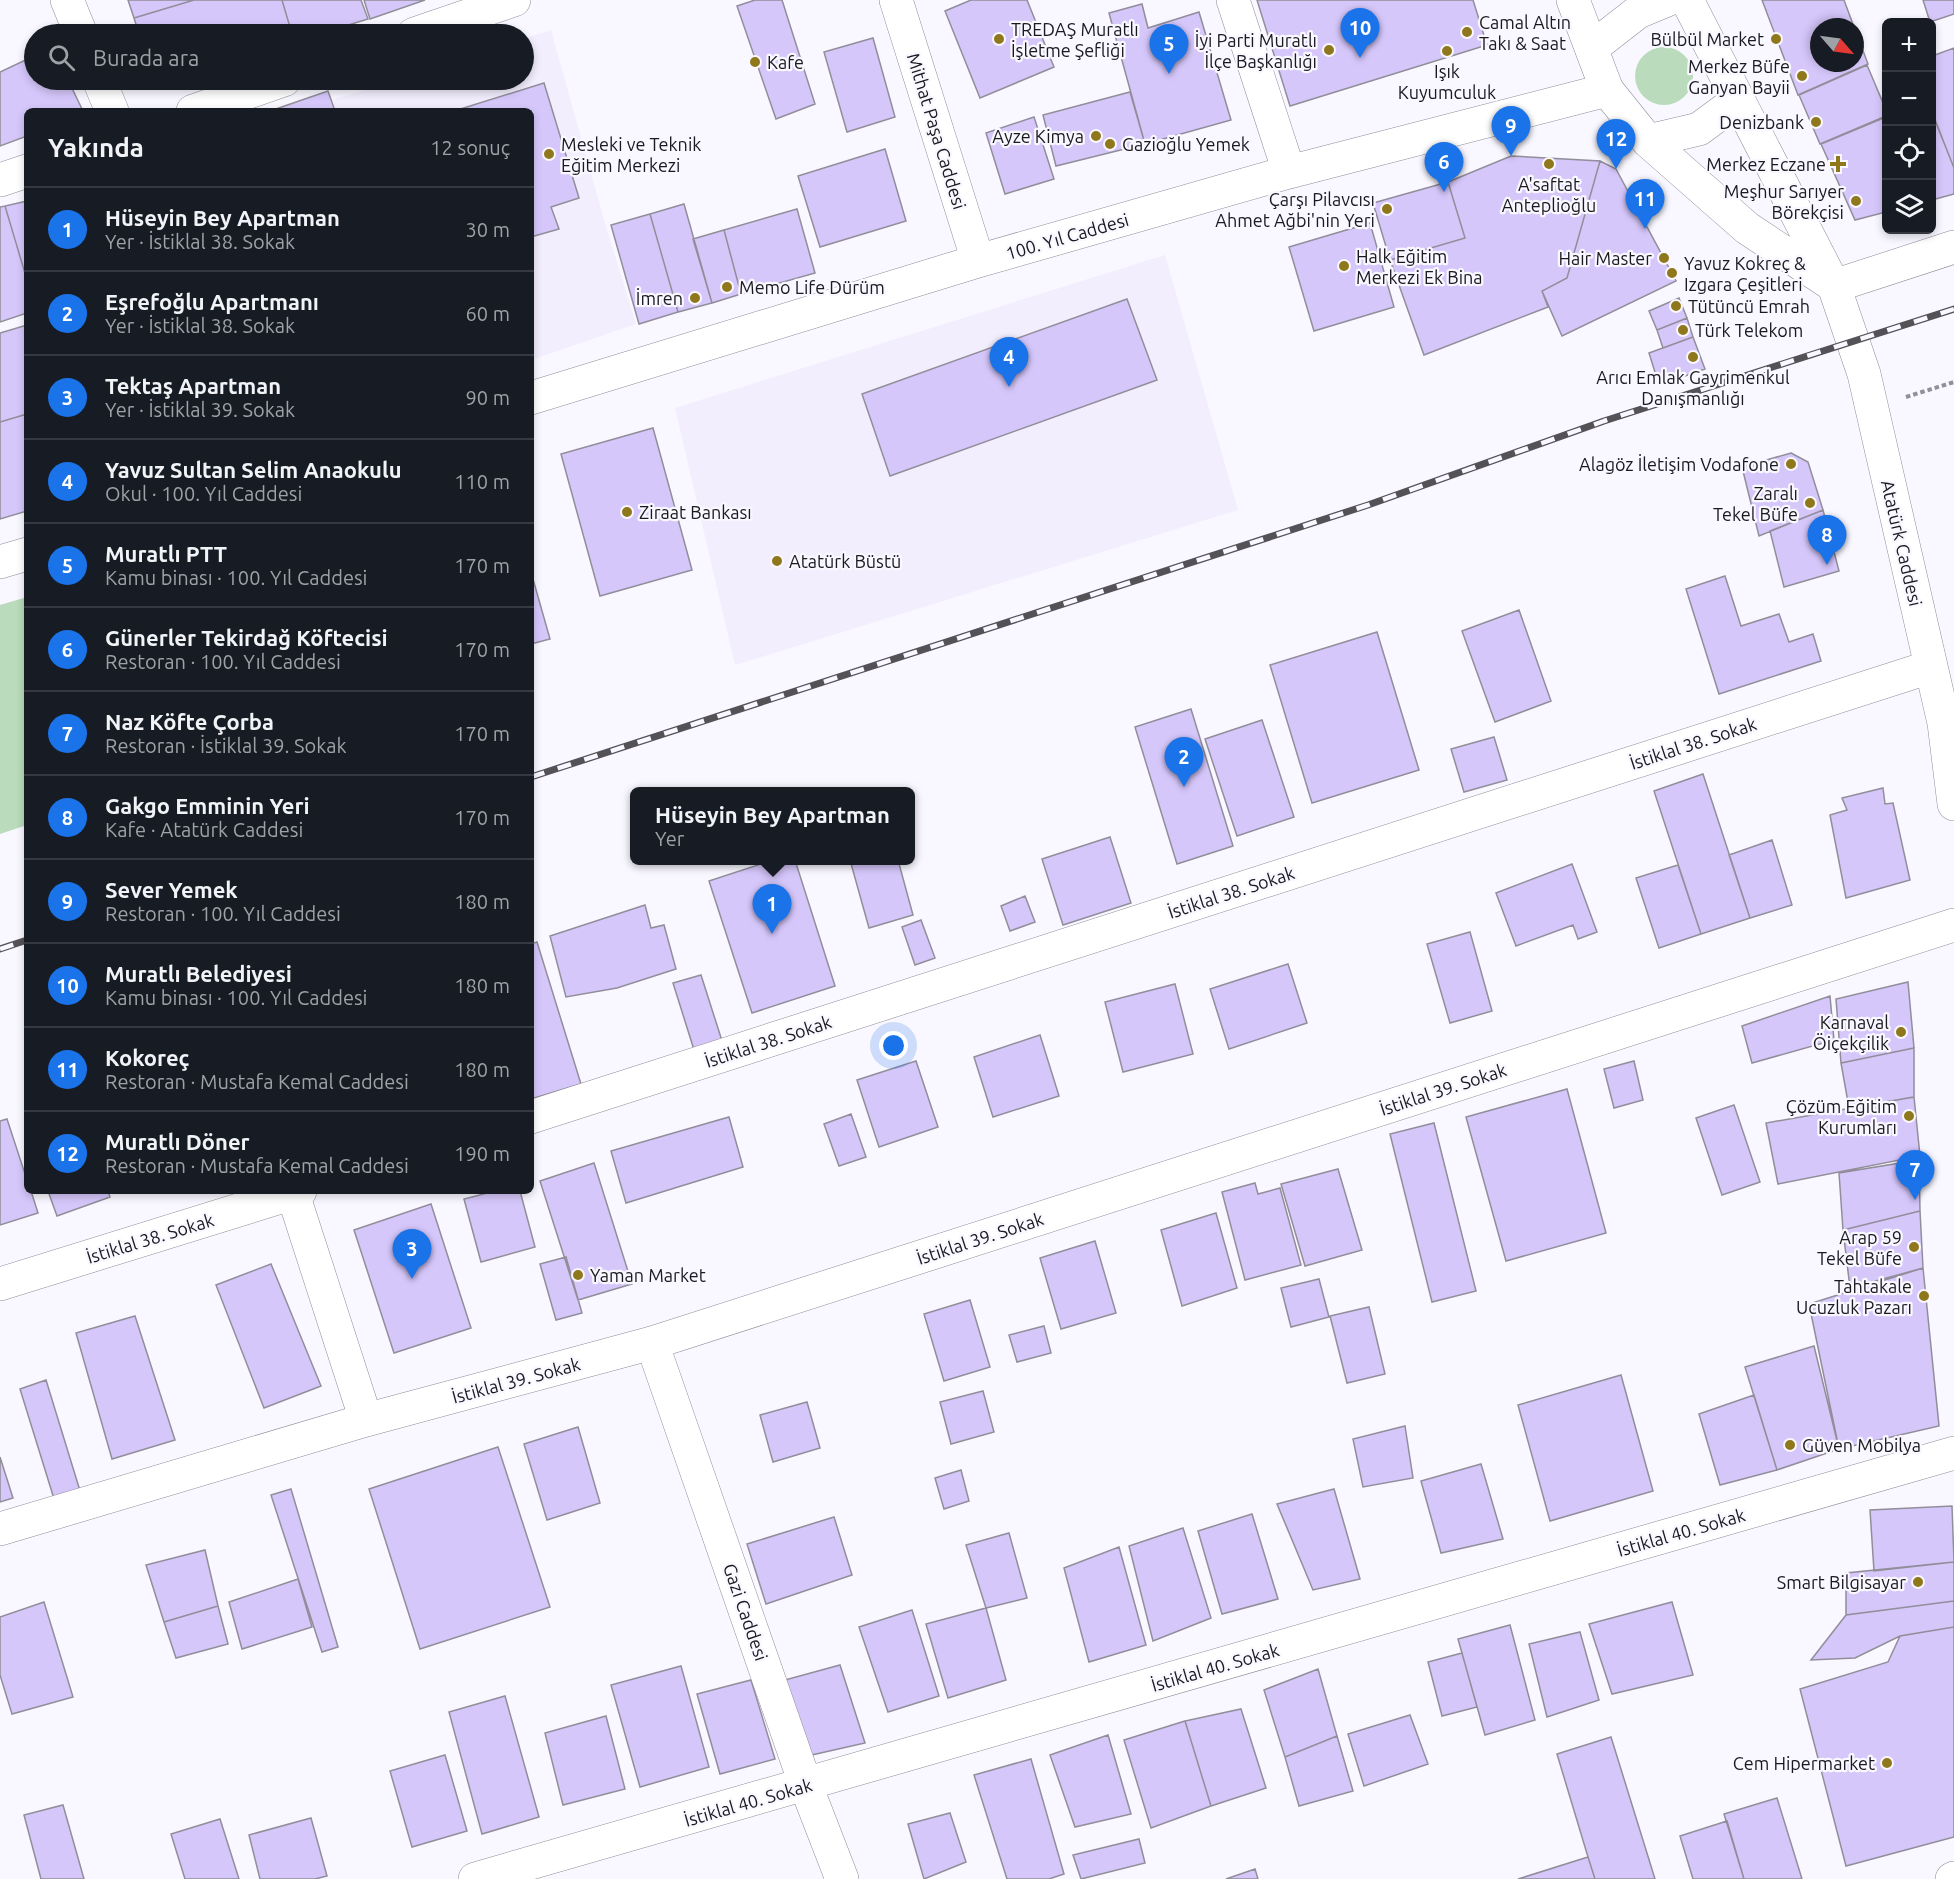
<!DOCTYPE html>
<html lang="tr">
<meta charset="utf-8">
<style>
:root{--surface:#171b24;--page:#242831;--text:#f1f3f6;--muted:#9ea1a6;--line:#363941;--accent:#1a73e8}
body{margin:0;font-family:Ubuntu,sans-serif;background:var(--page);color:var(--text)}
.controls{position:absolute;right:18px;top:18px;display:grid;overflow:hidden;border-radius:9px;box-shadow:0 3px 9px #0003}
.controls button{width:54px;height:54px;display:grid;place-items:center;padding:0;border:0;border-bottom:2px solid var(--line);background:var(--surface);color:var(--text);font:30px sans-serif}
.compass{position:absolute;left:1810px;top:18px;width:54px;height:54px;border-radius:50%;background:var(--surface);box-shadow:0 3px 9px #0003;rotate:118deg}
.you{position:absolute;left:894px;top:1046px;width:21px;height:21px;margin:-15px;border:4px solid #fff;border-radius:50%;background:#1a73e8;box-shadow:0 0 0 9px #1a73e833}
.badge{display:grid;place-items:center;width:39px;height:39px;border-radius:50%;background:var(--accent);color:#fff;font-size:20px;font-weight:700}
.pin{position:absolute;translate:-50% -50px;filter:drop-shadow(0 2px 3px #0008)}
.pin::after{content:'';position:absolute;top:32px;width:21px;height:18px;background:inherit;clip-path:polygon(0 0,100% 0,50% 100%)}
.popup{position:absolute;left:630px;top:787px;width:285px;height:78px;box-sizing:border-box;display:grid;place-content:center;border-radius:9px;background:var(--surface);filter:drop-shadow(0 2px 4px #0005);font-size:20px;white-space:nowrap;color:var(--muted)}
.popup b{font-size:22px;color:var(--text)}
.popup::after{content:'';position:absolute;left:50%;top:100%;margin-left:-12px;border:12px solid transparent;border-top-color:var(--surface)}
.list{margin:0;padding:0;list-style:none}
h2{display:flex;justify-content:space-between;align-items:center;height:78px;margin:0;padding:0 24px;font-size:26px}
h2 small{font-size:20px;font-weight:400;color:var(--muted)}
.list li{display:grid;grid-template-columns:39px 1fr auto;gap:18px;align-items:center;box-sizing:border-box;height:84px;padding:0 24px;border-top:2px solid var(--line)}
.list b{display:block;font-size:22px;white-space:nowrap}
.list p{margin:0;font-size:20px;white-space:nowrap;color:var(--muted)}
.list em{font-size:20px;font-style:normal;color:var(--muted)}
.icon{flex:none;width:33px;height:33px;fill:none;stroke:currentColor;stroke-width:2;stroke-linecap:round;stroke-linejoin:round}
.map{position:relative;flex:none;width:1954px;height:1879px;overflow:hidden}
.search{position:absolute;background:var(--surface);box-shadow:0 3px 9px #0003;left:24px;top:24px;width:510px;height:66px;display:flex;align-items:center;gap:15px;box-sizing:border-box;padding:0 21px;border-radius:33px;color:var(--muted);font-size:22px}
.panel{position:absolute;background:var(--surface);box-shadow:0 3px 9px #0003;left:24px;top:108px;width:510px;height:1086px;border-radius:9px}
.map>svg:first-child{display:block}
.built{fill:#f2eefe}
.green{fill:#badbbc}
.building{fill:#d6c7fb;stroke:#918e9a;stroke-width:1.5}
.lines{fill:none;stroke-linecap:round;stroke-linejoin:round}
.minor-casing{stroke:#908d98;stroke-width:34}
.major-casing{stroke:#908d98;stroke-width:34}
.path{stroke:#929096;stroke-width:4;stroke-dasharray:4.5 3;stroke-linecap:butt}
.minor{stroke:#fff;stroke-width:33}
.major{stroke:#fff;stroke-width:33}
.rail-casing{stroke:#545257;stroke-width:7}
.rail{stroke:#f9f7ff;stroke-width:4.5;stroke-dasharray:14;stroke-linecap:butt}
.poi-dot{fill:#8f771c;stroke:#f9f7ff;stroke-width:2}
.labels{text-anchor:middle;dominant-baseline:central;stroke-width:4.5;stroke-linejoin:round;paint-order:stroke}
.poi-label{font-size:18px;fill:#1a191d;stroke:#f9f7ff;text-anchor:end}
.street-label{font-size:18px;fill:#1a191d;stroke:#f9f7ff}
</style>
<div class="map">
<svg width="1954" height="1879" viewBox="0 0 1954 1879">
<rect width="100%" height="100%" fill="#f9f7ff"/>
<path class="built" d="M551,30L604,220L636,324L531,360V111H336L332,100L396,80H524V39Z
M1165,255L1238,510L735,665L675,408Z"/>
<path class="green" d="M1635 76a29 29 0 1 1 58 0a29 29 0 1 1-58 0Z
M27,597V825L0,834V605Z"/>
<path class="building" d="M128,0H194L134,18Z
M194,0H282L292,34H139L134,18Z
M282,0H361L368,19L319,34H292Z
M364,0H425L370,19Z
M755,0H782L815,104L776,119L737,6Z
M971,0H1027L1054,67L980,98L945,11Z
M1257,0H1473L1487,45L1290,106Z
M1762,0H1844L1854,27H1819V63H1855V29L1868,64L1798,95Z
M1923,0H1954V14L1930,22Z
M1142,4L1148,28L1199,12L1231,120L1145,144L1109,13Z
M873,38L895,117L847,132L824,52Z
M1954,48V168L1932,112V56Z
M34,56V80H68L83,111H27V136L0,146V72Z
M1867,65L1886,110V116L1820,144L1799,95Z
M152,80H174L154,86Z
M544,83L579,198L551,207L559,229L531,237V111H454Z
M328,91L335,111H270Z
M1130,92L1145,144L1056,166L1043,115Z
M1932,113L1954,168V194L1932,200Z
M1034,117L1054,179L1005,194L986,133Z
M1886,117V212L1855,220L1821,144Z
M885,149L906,221L820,247L798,176Z
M1511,156L1600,161L1567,278L1542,291L1548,307L1424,355L1390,260L1465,238L1448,182Z
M1600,161L1616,169L1676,281L1562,336L1542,291L1567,278Z
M1448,182L1465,238L1390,260L1373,203Z
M27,201V280L5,206Z
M684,204L712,303L678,312L650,214Z
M5,206L27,280V313L0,322V207Z
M797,209L815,273L741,294L724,230Z
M650,214L678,312L639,324L611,225Z
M1370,223L1394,307L1314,331L1289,247Z
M724,230L741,294L712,303L693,239Z
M1679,298L1687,318L1657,330L1649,311Z
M1127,299L1157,380L890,476L862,394Z
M1687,318L1693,337L1663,348L1657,330Z
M27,325V414L0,422V333Z
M1693,337L1705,369L1659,385L1649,353Z
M27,414V511L0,519V422Z
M653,428L692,570L600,596L561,454Z
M1791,453L1808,462L1823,510L1759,536L1742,467Z
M1823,510L1839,571L1784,587L1770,531Z
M531,572L550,639L531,644Z
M1725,576L1741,626L1779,614L1789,642L1813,634L1821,661L1719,694L1686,589Z
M1519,610L1551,701L1495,722L1462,631Z
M1377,632L1419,770L1312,803L1270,665Z
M1191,709L1233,846L1177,864L1135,727Z
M1262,720L1294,817L1237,836L1205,739Z
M1494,737L1507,780L1464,792L1451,749Z
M1703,774L1750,918L1701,934L1654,791Z
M1883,788L1885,804L1893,803L1910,880L1846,898L1830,815L1847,810L1842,798Z
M1110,837L1131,903L1063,925L1042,859Z
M1772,840L1792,905L1750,918L1729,855Z
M773,860H795L835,986L752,1013L709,881Z
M850,860H898L913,915L869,928Z
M1572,864L1597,932L1578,939L1573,925L1516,946L1496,893Z
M1678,865L1701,934L1659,948L1636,878Z
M1025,896L1035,922L1010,931L1001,906Z
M645,905L651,928L664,925L676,969L617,988L566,997L550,936Z
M921,920L935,958L915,965L902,927Z
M1470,932L1492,1011L1450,1023L1427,944Z
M537,942L581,1084L531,1099V944Z
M1288,964L1307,1023L1229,1049L1210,989Z
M701,975L723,1044L695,1053L673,983Z
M1908,982L1914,1048L1841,1063L1836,999Z
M1175,984L1193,1054L1123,1072L1105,1002Z
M1830,996L1834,1040L1752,1063L1742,1026Z
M1040,1035L1059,1096L993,1117L974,1057Z
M1914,1048V1097L1849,1108L1841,1063Z
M916,1061L938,1127L879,1147L857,1080Z
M1634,1061L1643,1100L1614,1108L1604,1069Z
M1567,1089L1606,1233L1506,1261L1466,1117Z
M1914,1097L1920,1156L1778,1184L1766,1123Z
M1734,1105L1760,1182L1722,1195L1696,1118Z
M851,1114L866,1157L839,1166L824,1124Z
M729,1117L743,1167L626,1203L611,1151Z
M7,1119L27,1180V1191H31L38,1213L0,1225V1121Z
M1434,1123L1476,1291L1432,1302L1390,1134Z
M1919,1160L1920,1211L1843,1230L1839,1173Z
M594,1163L632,1284L578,1300L540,1181Z
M1338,1169L1362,1250L1305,1266L1281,1184Z
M1255,1183L1258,1194L1280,1188L1301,1265L1245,1280L1222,1192Z
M48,1191H108L110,1197L57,1216Z
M495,1191H520L535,1247L481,1262L464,1199Z
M431,1204L471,1328L394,1353L354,1230Z
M1920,1211L1923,1268L1850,1288L1843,1230Z
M1216,1213L1237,1288L1182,1306L1161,1230Z
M1095,1241L1116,1313L1061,1329L1040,1258Z
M566,1257L582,1313L556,1320L540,1264Z
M271,1264L321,1386L264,1408L216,1285Z
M1923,1268L1939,1426L1839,1449L1809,1304Z
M1319,1279L1329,1317L1291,1327L1281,1288Z
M970,1300L990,1367L944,1381L924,1314Z
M1369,1307L1385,1374L1347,1383L1330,1316Z
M135,1316L175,1440L112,1459L76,1333Z
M1044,1326L1051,1353L1017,1362L1009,1335Z
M1814,1346L1839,1449L1777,1470L1745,1367Z
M1621,1375L1653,1491L1550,1521L1518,1405Z
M46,1380L81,1494L55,1502L20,1389Z
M983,1391L994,1432L951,1444L940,1402Z
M1754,1395L1777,1470L1720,1485L1699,1414Z
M807,1402L820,1448L773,1462L760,1415Z
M1405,1426L1413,1478L1363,1487L1353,1439Z
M578,1427L600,1503L547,1520L524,1444Z
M498,1447L550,1607L420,1649L369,1489Z
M0,1457L13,1498L0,1502Z
M1481,1464L1503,1539L1441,1553L1421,1481Z
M961,1470L969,1501L944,1509L935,1478Z
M291,1489L338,1647L322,1652L271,1495Z
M1334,1489L1360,1579L1313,1590L1277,1504Z
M1952,1506L1954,1562L1874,1571L1870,1510Z
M1252,1514L1278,1599L1222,1614L1198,1531Z
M834,1517L852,1575L766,1604L747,1544Z
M1183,1528L1211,1618L1153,1641L1129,1546Z
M1009,1533L1027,1598L986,1608L966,1545Z
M1119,1547L1146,1645L1089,1662L1064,1568Z
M205,1550L218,1606L164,1622L146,1565Z
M1954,1562V1601L1846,1615V1573Z
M298,1579L312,1627L242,1649L229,1602Z
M1954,1601V1627L1900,1636L1855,1658L1811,1660L1846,1615Z
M44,1602L73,1697L12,1714L0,1675V1617Z
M1672,1602L1693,1675L1612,1694L1589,1624Z
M218,1606L228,1644L176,1658L164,1622Z
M986,1608L1006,1680L948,1698L926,1624Z
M912,1610L939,1696L888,1712L859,1627Z
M1510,1625L1535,1720L1485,1735L1458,1639Z
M1954,1627V1837L1846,1866L1800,1689L1888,1662L1900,1636Z
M1580,1632L1599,1700L1547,1717L1529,1644Z
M1462,1653L1477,1707L1442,1716L1428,1662Z
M840,1665L865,1743L807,1756L785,1680Z
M681,1666L709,1767L640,1787L611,1685Z
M1318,1669L1337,1736L1285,1757L1264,1690Z
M751,1680L775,1759L720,1774L697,1694Z
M505,1696L539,1817L482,1834L449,1712Z
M1241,1709L1266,1788L1211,1806L1185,1721Z
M1410,1715L1428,1764L1364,1786L1348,1734Z
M606,1716L625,1789L563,1805L545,1733Z
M1185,1721L1211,1806L1151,1828L1124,1740Z
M1108,1735L1131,1814L1075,1827L1050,1755Z
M1337,1736L1353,1791L1299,1806L1285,1757Z
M1611,1737L1655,1879H1595L1588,1857L1557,1754Z
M445,1755L467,1831L412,1847L390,1771Z
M1031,1759L1064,1874L1049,1879H1007L974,1775Z
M1777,1798L1802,1879H1744L1724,1814Z
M63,1805L84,1879H41L24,1815Z
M950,1813L966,1862L924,1879L908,1824Z
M311,1818L327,1876L315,1879H260L249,1835Z
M220,1819L239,1879H185L171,1834Z
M1727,1821L1744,1879H1693L1680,1836Z
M1139,1839L1145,1863L1081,1879L1073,1855Z
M1588,1857L1595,1879H1518Z
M1255,1869L1258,1879H1226Z"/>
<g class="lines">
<defs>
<path id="minor" d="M67,0L81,34
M896,0L978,261
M1233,0L1289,172
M414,34L514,0
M99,80L112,111
M193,111L284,80
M0,180L27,171
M531,398L978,261L1289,172L1607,90
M0,562L27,554
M531,1117L1930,667
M292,1191L366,1420
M0,1284L300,1191
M652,1343L806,1786L842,1879
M0,1529L366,1420L652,1343L1954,925
M475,1879L1954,1453
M1952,1879L1954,1878"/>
<path id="major" d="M1573,0L1607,90L1648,141L1747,228L1830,283
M1687,0L1834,286L1864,374L1944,723L1954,804
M1593,47L1638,12L1667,0
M1648,141L1699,129L1737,101
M1834,286L1954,247"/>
</defs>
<use href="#minor" class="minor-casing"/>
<use href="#major" class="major-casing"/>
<path class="path" d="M1906,397L1954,382"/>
<use href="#minor" class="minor"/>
<use href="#major" class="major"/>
<defs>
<path id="rail" d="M531,777L1368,505L1604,421L1954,309
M0,949L27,940"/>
</defs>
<use href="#rail" class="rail-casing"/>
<use href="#rail" class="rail"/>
</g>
<g class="poi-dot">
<circle cx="1467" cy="32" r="6"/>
<circle cx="999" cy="39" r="6"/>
<circle cx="1776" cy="39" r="6"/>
<circle cx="1329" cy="50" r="6"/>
<circle cx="1447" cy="51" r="6"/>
<circle cx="755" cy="62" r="6"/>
<circle cx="1802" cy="76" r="6"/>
<circle cx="1816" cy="122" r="6"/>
<circle cx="1096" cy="136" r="6"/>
<circle cx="1110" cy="144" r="6"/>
<circle cx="549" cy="154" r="6"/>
<circle cx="1549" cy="164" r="6"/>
<path d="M1835 155h6v6h6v6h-6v6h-6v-6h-6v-6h6z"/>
<circle cx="1856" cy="201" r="6"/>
<circle cx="1387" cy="209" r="6"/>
<circle cx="1664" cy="258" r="6"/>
<circle cx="1344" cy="266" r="6"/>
<circle cx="1672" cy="273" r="6"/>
<circle cx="727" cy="287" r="6"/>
<circle cx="695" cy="298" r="6"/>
<circle cx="1676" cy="306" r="6"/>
<circle cx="1683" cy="330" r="6"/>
<circle cx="1693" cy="357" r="6"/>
<circle cx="1791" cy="464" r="6"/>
<circle cx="1810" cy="503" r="6"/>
<circle cx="627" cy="512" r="6"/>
<circle cx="777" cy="561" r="6"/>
<circle cx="1901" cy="1032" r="6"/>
<circle cx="1909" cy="1116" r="6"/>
<circle cx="1914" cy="1247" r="6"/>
<circle cx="578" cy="1275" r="6"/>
<circle cx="1924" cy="1296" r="6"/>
<circle cx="1790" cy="1445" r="6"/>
<circle cx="1918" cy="1582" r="6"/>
<circle cx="1887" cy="1763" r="6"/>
</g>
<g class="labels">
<g class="poi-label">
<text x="1479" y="22" text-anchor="start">Camal Altın<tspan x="1479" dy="21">Takı &amp; Saat</tspan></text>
<text x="1011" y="29" text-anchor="start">TREDAŞ Muratlı<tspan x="1011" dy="21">İşletme Şefliği</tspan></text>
<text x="1764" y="39">Bülbül Market</text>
<text x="1317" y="40">İyi Parti Muratlı<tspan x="1317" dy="21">İlçe Başkanlığı</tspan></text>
<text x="767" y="62" text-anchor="start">Kafe</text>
<text x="1790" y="66">Merkez Büfe<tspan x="1790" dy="21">Ganyan Bayii</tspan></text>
<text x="1447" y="71" text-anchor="middle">Işık<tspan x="1447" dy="21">Kuyumculuk</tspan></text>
<text x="1804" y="122">Denizbank</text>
<text x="1084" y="136">Ayze Kimya</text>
<text x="561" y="144" text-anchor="start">Mesleki ve Teknik<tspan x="561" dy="21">Eğitim Merkezi</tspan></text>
<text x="1122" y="144" text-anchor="start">Gazioğlu Yemek</text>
<text x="1826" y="164">Merkez Eczane</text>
<text x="1549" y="184" text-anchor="middle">A'saftat<tspan x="1549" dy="21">Anteplioğlu</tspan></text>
<text x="1844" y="191">Meşhur Sarıyer<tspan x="1844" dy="21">Börekçisi</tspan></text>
<text x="1375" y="199">Çarşı Pilavcısı<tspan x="1375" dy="21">Ahmet Ağbi'nin Yeri</tspan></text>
<text x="1356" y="256" text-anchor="start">Halk Eğitim<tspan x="1356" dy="21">Merkezi Ek Bina</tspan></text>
<text x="1652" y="258">Hair Master</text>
<text x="1684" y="263" text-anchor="start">Yavuz Kokreç &amp;<tspan x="1684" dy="21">Izgara Çeşitleri</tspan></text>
<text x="739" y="287" text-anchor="start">Memo Life Dürüm</text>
<text x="683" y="298">İmren</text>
<text x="1688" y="306" text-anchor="start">Tütüncü Emrah</text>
<text x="1695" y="330" text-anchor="start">Türk Telekom</text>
<text x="1693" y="377" text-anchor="middle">Arıcı Emlak Gayrimenkul<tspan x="1693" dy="21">Danışmanlığı</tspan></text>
<text x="1779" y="464">Alagöz İletişim Vodafone</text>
<text x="1798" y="493">Zaralı<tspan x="1798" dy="21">Tekel Büfe</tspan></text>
<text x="639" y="512" text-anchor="start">Ziraat Bankası</text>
<text x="789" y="561" text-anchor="start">Atatürk Büstü</text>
<text x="1889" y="1022">Karnaval<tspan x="1889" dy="21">Öiçekçilik</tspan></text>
<text x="1897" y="1106">Çözüm Eğitim<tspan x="1897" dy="21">Kurumları</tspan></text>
<text x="1902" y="1237">Arap 59<tspan x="1902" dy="21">Tekel Büfe</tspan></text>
<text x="590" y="1275" text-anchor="start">Yaman Market</text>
<text x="1912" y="1286">Tahtakale<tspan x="1912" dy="21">Ucuzluk Pazarı</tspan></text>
<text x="1802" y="1445" text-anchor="start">Güven Mobilya</text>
<text x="1906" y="1582">Smart Bilgisayar</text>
<text x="1875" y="1763">Cem Hipermarket</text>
</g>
<g class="street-label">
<text transform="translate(937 131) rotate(73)">Mithat Paşa Caddesi</text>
<text transform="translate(1067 236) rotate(-16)">100. Yıl Caddesi</text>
<text transform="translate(1902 543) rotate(77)">Atatürk Caddesi</text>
<text transform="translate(1693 743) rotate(-18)">İstiklal 38. Sokak</text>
<text transform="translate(1231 892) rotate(-18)">İstiklal 38. Sokak</text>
<text transform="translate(768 1041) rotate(-18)">İstiklal 38. Sokak</text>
<text transform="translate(1443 1089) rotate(-18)">İstiklal 39. Sokak</text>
<text transform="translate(150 1238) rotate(-17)">İstiklal 38. Sokak</text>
<text transform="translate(980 1238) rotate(-18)">İstiklal 39. Sokak</text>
<text transform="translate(516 1380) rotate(-15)">İstiklal 39. Sokak</text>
<text transform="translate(1681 1532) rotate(-16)">İstiklal 40. Sokak</text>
<text transform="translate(746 1612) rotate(71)">Gazi Caddesi</text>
<text transform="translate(1215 1667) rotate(-16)">İstiklal 40. Sokak</text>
<text transform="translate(748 1802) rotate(-16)">İstiklal 40. Sokak</text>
</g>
</g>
</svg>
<div class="controls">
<button>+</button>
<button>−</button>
<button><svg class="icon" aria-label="locate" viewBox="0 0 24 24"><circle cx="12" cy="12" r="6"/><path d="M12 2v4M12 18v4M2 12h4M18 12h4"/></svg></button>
<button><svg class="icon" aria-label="layers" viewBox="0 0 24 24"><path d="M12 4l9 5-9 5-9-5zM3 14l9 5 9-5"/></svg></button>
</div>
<svg class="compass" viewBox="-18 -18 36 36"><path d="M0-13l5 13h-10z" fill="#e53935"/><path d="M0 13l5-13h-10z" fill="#9ea1a6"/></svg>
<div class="you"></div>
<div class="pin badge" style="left:772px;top:934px">1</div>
<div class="popup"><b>Hüseyin Bey Apartman</b>Yer</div>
<div class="pin badge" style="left:1184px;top:787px">2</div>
<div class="pin badge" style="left:412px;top:1279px">3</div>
<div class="pin badge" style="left:1009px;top:387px">4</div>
<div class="pin badge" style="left:1169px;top:74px">5</div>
<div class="pin badge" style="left:1444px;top:192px">6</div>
<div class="pin badge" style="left:1915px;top:1200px">7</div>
<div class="pin badge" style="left:1827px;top:565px">8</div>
<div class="pin badge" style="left:1511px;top:156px">9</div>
<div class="pin badge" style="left:1360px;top:58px">10</div>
<div class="pin badge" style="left:1645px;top:229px">11</div>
<div class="pin badge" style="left:1616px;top:169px">12</div>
<div class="search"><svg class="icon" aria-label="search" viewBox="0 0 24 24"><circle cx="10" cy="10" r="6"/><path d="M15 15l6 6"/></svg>Burada ara</div>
<section class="panel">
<h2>Yakında<small>12 sonuç</small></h2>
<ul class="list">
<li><span class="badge">1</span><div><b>Hüseyin Bey Apartman</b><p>Yer · İstiklal 38. Sokak</p></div><em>30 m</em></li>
<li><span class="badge">2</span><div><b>Eşrefoğlu Apartmanı</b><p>Yer · İstiklal 38. Sokak</p></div><em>60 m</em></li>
<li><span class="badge">3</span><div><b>Tektaş Apartman</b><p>Yer · İstiklal 39. Sokak</p></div><em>90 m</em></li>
<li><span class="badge">4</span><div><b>Yavuz Sultan Selim Anaokulu</b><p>Okul · 100. Yıl Caddesi</p></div><em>110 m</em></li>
<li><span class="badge">5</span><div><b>Muratlı PTT</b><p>Kamu binası · 100. Yıl Caddesi</p></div><em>170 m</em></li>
<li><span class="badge">6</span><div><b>Günerler Tekirdağ Köftecisi</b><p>Restoran · 100. Yıl Caddesi</p></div><em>170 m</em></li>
<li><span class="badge">7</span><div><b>Naz Köfte Çorba</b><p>Restoran · İstiklal 39. Sokak</p></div><em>170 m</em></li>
<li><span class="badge">8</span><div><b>Gakgo Emminin Yeri</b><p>Kafe · Atatürk Caddesi</p></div><em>170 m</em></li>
<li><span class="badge">9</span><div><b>Sever Yemek</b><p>Restoran · 100. Yıl Caddesi</p></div><em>180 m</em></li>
<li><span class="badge">10</span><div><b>Muratlı Belediyesi</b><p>Kamu binası · 100. Yıl Caddesi</p></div><em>180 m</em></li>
<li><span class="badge">11</span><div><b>Kokoreç</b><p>Restoran · Mustafa Kemal Caddesi</p></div><em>180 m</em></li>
<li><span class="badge">12</span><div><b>Muratlı Döner</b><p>Restoran · Mustafa Kemal Caddesi</p></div><em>190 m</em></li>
</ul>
</section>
</div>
